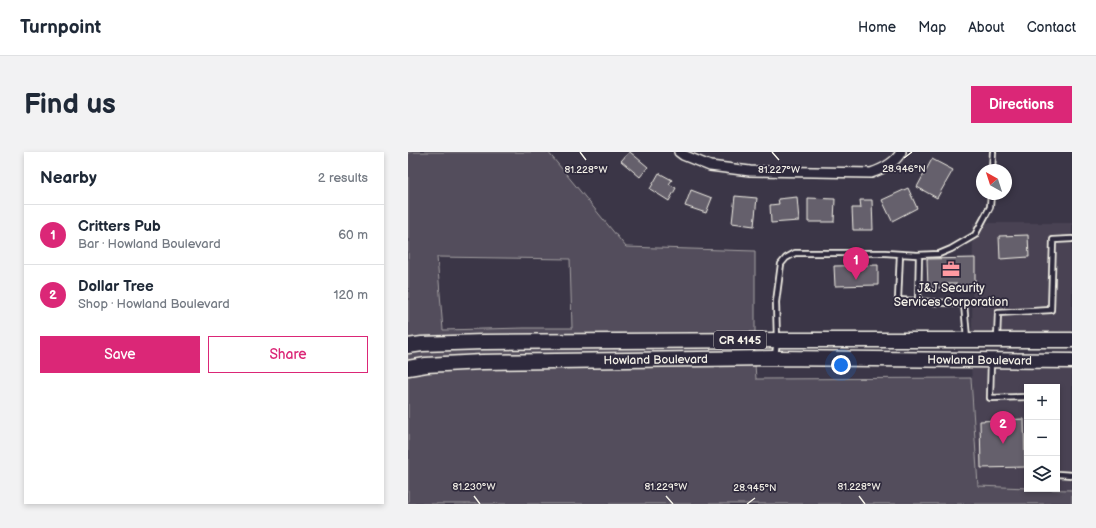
<!DOCTYPE html>
<html lang="en">
<head>
<meta charset="utf-8">
<style>
  :root { --surface:#fff; --page:#f2f2f3; --text:#1f2937; --muted:#747a83; --line:#e0e1e3; --accent:#db2777 }
  body { margin:0; font-family:"Balsamiq Sans",sans-serif; background:var(--page); color:var(--text) }
  .controls { position:absolute; right:12px; bottom:12px; display:grid; overflow:hidden; border-radius:0px; box-shadow:0 2px 6px #0003 }
  .controls button { width:36px; height:36px; display:grid; place-items:center; padding:0; border:0; border-bottom:1px solid var(--line); background:var(--surface); color:var(--text); font:20px sans-serif }
  .compass { position:absolute; left:568px; top:12px; width:36px; height:36px; border-radius:50%; background:var(--surface); box-shadow:0 2px 6px #0003; rotate:321deg }
  .you { position:absolute; left:433px; top:213px; width:14px; height:14px; margin:-10px; border:3px solid #fff; border-radius:50%; background:#1a73e8; box-shadow:0 0 0 6px #1a73e833 }
  .badge { display:grid; place-items:center; width:26px; height:26px; border-radius:50%; background:var(--accent); color:#fff; font-size:13px; font-weight:700 }
  .pin { position:absolute; translate:-50% -33px; filter:drop-shadow(0 1px 2px #0008) }
  .pin::after { content:''; position:absolute; top:21px; width:14px; height:12px; background:inherit; clip-path:polygon(0 0,100% 0,50% 100%) }
  .list { margin:0; padding:0; list-style:none }
  h2 { display:flex; justify-content:space-between; align-items:center; height:52px; margin:0; padding:0 16px; font-size:17px }
  h2 small { font-size:13px; font-weight:400; color:var(--muted) }
  .list li { display:grid; grid-template-columns:26px 1fr auto; gap:12px; align-items:center; box-sizing:border-box; height:60px; padding:0 16px; border-top:1px solid var(--line) }
  .list b { display:block; font-size:15px; white-space:nowrap }
  .list p { margin:0; font-size:13px; white-space:nowrap; color:var(--muted) }
  .list em { font-size:13px; font-style:normal; color:var(--muted) }
  .actions { display:flex; gap:8px; padding:12px 16px }
  .actions a { flex:1; padding:9px 0; border:1px solid var(--accent); border-radius:0px; text-align:center; font-size:14px; color:var(--accent) }
  .actions .main { background:var(--accent); color:#fff }
  .icon { flex:none; width:22px; height:22px; fill:none; stroke:currentColor; stroke-width:2; stroke-linecap:round; stroke-linejoin:round }
  .map { position:relative; flex:none; width:664px; height:352px; overflow:hidden; border-radius:0px }
  header { display:flex; align-items:center; gap:24px; box-sizing:border-box; height:56px; padding:0 20px; background:var(--surface); border-bottom:1px solid var(--line) }
  header strong { font-size:19px }
  nav { display:flex; gap:22px; margin-inline-start:auto; font-size:14px }
  .intro { display:flex; align-items:center; justify-content:space-between; box-sizing:border-box; height:96px; padding:0 24px }
  h1 { margin:0; font-size:28px }
  .button { padding:10px 18px; border-radius:0px; background:var(--accent); color:#fff; font-size:14px; font-weight:700 }
  main { display:flex; gap:24px; padding:0 24px }
  aside { flex:1; background:var(--surface); border-radius:0px; box-shadow:0 2px 6px #0003 }
  .map>svg:first-child { display:block }
</style>
</head>
<body>
<header>
<strong>Turnpoint</strong>
<nav><a>Home</a><a>Map</a><a>About</a><a>Contact</a></nav>
</header>
<div class="intro"><h1>Find us</h1><a class="button">Directions</a></div>
<main>
<aside>
<h2>Nearby<small>2 results</small></h2>
<ul class="list">
<li><span class="badge">1</span><div><b>Critters Pub</b><p>Bar · Howland Boulevard</p></div><em>60 m</em></li>
<li><span class="badge">2</span><div><b>Dollar Tree</b><p>Shop · Howland Boulevard</p></div><em>120 m</em></li>
</ul>
<div class="actions"><a class="main">Save</a><a>Share</a></div>
</aside>
<div class="map">
<svg width="664" height="352" viewBox="0 0 664 352">
  <rect width="100%" height="100%" fill="#3b3647"/>
  <filter id="ink" filterUnits="userSpaceOnUse"><feTurbulence type="fractalNoise" baseFrequency=".025" numOctaves="2"/><feDisplacementMap in="SourceGraphic" scale="8" xChannelSelector="R" yChannelSelector="G"/><feConvolveMatrix kernelMatrix="1 2 1 2 8 2 1 2 1" color-interpolation-filters="sRGB"/></filter>
  <g filter="url(#ink)">
    <!-- built -->
    <path fill="#484352" d="M 565,71 L 664,71 L 664,182 L 564,182 Z
      M 563,213 L 664,215 L 664,338 L 649,337 L 649,235 L 619,235 L 619,336 L 570,334 Z"/>
    <!-- green -->
    <path fill="#534e5c" stroke="#a4a0a2" fill-rule="evenodd" d="M 0,0 L 140,0 L 218,95 L 347,99 L 347,182 L 0,188 ZM 29,105 L 162,107 L 164,176 L 116,176 L 35,178 Z
      M 347,194 L 347,200 L 0,210 L 0,200 L 15,198 L 76,196 Z
      M 347,212 L 348,227 L 563,226 L 570,334 L 619,336 L 619,337 L 664,338 L 664,352 L 0,352 L 0,221 L 75,215 Z"/>
    <!-- building -->
    <path fill="#65616c" stroke="#f4f1e8" d="M 221,0 L 222,0 L 240,15 L 232,25 L 213,9 Z
      M 524,7 L 545,18 L 529,46 L 509,35 Z
      M 251,21 L 264,28 L 261,32 L 268,36 L 261,49 L 242,37 Z
      M 500,36 L 509,56 L 484,69 L 474,48 Z
      M 283,38 L 304,46 L 298,61 L 277,54 Z
      M 327,44 L 349,46 L 346,74 L 324,71 Z
      M 389,45 L 391,69 L 363,71 L 362,53 L 371,52 L 370,47 Z
      M 400,46 L 427,47 L 426,70 L 400,70 Z
      M 452,48 L 464,48 L 465,78 L 445,78 L 444,56 L 453,56 Z
      M 620,83 L 621,105 L 592,107 L 591,84 Z
      M 567,106 L 567,135 L 549,135 L 549,132 L 537,132 L 537,136 L 520,136 L 519,107 Z
      M 470,113 L 470,133 L 427,134 L 426,114 Z
      M 616,267 L 617,315 L 573,316 L 572,269 Z"/>
    <g fill="none" stroke-linecap="round" stroke-linejoin="round">
      <!-- lane casing -->
      <g stroke="#f4f1e8" stroke-width="8">
        <path id="lane" d="M 584,18 L 585,0
          M 492,102 L 490,148 L 556,152 L 559,186
          M 510,149 L 511,103
          M 589,186 L 590,161 L 643,158 L 645,88 L 664,87
          M 367,204 L 369,188 L 368,150 L 373,112 L 378,106 L 387,101 L 477,101 L 509,103 L 531,102 L 543,97 L 567,83 L 582,55 L 583,42
          M 583,209 L 582,246 L 619,245
          M 649,322 L 664,323"/>
      </g>
      <!-- street casing -->
      <g stroke="#f4f1e8" stroke-width="12">
        <path id="street" d="M 271,0 L 275,3 L 302,14 L 342,19 L 463,21 C 475,17 487,11 493,0"/>
      </g>
      <!-- primary casing -->
      <g stroke="#f4f1e8" stroke-width="17">
        <g id="primary">
          <path d="M 0,194 L 14,192 L 75,190 L 369,188 L 664,188"/>
          <path id="s1" d="M 0,216 L 18,213 L 74,210 L 367,206 L 664,209"/>
        </g>
      </g>
      <!-- lane -->
      <use href="#lane" stroke="#2f2a3d" stroke-width="4.5"/>
      <!-- street -->
      <use href="#street" stroke="#2f2a3d" stroke-width="9"/>
      <!-- primary -->
      <use href="#primary" stroke="#2f2a3d" stroke-width="14"/>
    </g>
  </g>
  <!-- ticks -->
  <path fill="none" stroke="#f4f1e8" stroke-width="1.5" d="M 172,0 L 178,8M 364,0 L 371,8M 496,6 L 504,0M 66,344 L 72,352M 258,344 L 265,352M 451,344 L 457,352M 339,352 L 347,346"/>
  <!-- icons -->
  <defs>
    <g id="office-bare" transform="scale(1.38)"><path d="M-6-3h4V-5.5h4V-3h4V5H-6ZM-1-4.5V-3h2v-1.5ZM-6 0V1H6V0Z" fill="#ff9aa2" stroke="#2f2a3d" stroke-width="2.5" paint-order="stroke"/></g>
  </defs>
  <g fill-rule="evenodd">
    <use href="#office-bare" x="543" y="117"/>
  </g>
  <g text-anchor="middle" stroke-width="3.5" stroke-linejoin="round" paint-order="stroke">
    <!-- shield labels -->
    <rect fill="#2f2a3d" stroke="#b9b5b5" stroke-width="1" x="306" y="179" width="52" height="18" rx="3"/>
    <g font-size="11" font-weight="bold" fill="#f4f1e8">
      <text x="332" y="192">CR 4145</text>
    </g>
    <!-- poi labels -->
    <g font-size="12" fill="#f4f1e8" stroke="#2f2a3d">
      <text x="543" y="140">J&amp;J Security<tspan x="543" dy="14">Services Corporation</tspan></text>
    </g>
    <!-- street labels -->
    <g font-size="12" fill="#f4f1e8" stroke="#2f2a3d">
      <text dy="4" stroke="none"><textPath href="#s1" startOffset="248">Howland Boulevard</textPath></text>
      <text dy="4" stroke="none"><textPath href="#s1" startOffset="572">Howland Boulevard</textPath></text>
    </g>
  </g>
  <g font-size="10" text-anchor="middle" fill="#f4f1e8" stroke="#2f2a3d" stroke-width="3.5" stroke-linejoin="round" paint-order="stroke">
    <text x="496" y="20">28.946°N</text>
    <text x="371" y="21">81.227°W</text>
    <text x="178" y="21">81.228°W</text>
    <text x="66" y="338">81.230°W</text>
    <text x="258" y="338">81.229°W</text>
    <text x="451" y="338">81.228°W</text>
    <text x="347" y="339">28.945°N</text>
  </g>
</svg>
<div class="controls">
<button>+</button>
<button>−</button>
<button><svg class="icon" aria-label="layers" viewBox="0 0 24 24"><path d="M12 4l9 5-9 5-9-5zM3 14l9 5 9-5"/></svg></button>
</div>
<svg class="compass" viewBox="-18 -18 36 36"><path d="M0-13l5 13h-10z" fill="#e53935"/><path d="M0 13l5-13h-10z" fill="#747a83"/></svg>
<div class="you"></div>
<div class="pin badge" style="left:448px;top:128px">1</div>
<div class="pin badge" style="left:595px;top:292px">2</div>
</div>
</main>
</body>
</html>
